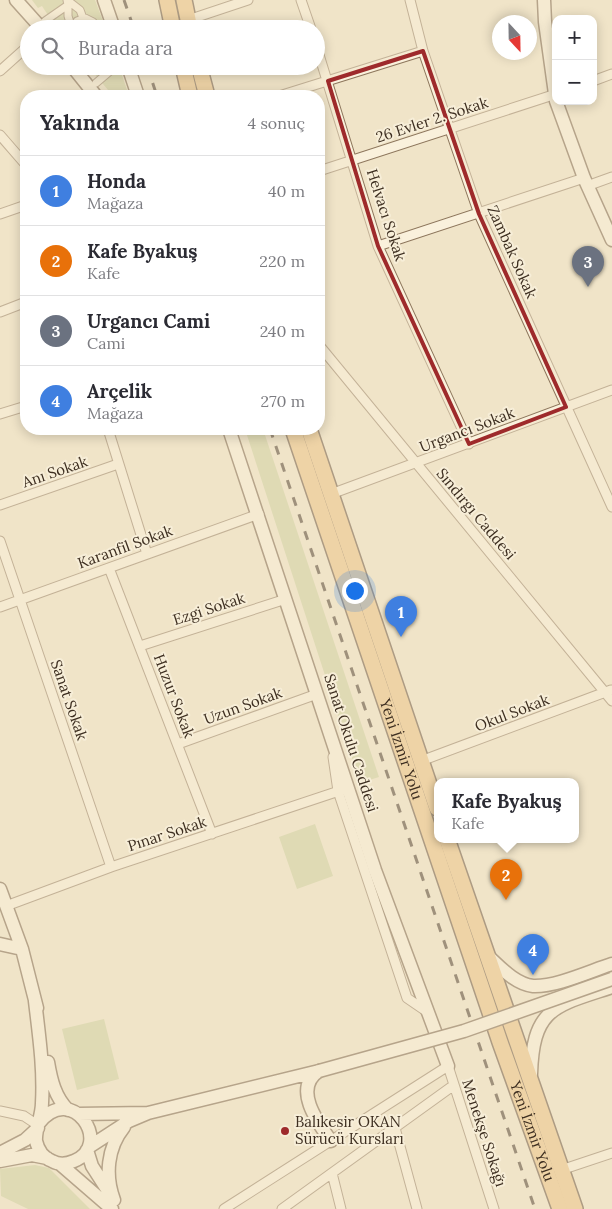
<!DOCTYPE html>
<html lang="tr">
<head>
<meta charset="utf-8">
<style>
  :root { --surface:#fff; --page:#f2f2f3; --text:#2b2b33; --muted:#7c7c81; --line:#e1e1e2; --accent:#1a73e8 }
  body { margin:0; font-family:Lora,serif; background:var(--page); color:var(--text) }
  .controls { position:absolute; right:15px; top:15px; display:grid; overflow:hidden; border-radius:10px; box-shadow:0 2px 12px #0003 }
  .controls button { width:45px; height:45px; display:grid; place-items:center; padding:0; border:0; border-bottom:1px solid var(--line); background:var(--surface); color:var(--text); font:25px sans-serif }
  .compass { position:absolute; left:492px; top:15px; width:45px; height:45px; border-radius:50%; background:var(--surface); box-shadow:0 2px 12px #0003; rotate:158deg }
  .you { position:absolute; left:354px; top:590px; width:18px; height:18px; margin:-12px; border:4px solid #fff; border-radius:50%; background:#1a73e8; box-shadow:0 0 0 8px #1a73e833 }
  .badge { display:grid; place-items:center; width:32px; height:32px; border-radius:50%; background:var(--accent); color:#fff; font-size:16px; font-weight:700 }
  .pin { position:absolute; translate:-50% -41px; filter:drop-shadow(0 1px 2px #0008) }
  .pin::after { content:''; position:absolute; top:26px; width:18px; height:15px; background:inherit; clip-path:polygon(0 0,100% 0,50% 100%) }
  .popup { position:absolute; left:434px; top:778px; width:145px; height:65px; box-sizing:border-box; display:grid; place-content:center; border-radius:10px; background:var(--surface); filter:drop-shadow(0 1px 4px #0005); font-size:16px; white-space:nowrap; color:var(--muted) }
  .popup b { font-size:19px; color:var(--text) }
  .popup::after { content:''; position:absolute; left:50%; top:100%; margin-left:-10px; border:10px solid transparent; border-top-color:var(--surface) }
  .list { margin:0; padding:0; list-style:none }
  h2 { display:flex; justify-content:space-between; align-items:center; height:65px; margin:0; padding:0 20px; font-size:21px }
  h2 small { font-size:16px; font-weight:400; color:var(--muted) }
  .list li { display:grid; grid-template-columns:32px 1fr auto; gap:15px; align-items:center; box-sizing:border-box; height:70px; padding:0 20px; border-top:1px solid var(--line) }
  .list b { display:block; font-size:19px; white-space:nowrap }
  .list p { margin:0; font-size:16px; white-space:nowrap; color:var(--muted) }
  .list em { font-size:16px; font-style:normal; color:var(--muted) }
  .icon { flex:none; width:28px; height:28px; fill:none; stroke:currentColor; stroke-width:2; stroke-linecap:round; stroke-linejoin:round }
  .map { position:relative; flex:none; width:612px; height:1209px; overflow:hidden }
  .search { position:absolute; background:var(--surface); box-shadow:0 2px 12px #0003; left:20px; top:20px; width:305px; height:55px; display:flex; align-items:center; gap:12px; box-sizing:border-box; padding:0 18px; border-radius:28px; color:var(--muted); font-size:19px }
  .panel { position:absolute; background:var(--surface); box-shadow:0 2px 12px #0003; left:20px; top:90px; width:305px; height:345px; border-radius:20px }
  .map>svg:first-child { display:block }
</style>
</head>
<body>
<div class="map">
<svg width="612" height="1209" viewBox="0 0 612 1209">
  <rect width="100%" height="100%" fill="#f0e4c8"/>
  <!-- green -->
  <path fill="#c9cf9b" d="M 32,0 L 95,0 L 106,29 L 57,29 L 42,6 L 38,8 Z
    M 88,66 L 119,66 L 129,96 L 113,96 Z
    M 245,429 L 263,429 L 379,777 L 360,783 Z
    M 315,824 L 333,876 L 297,889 L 279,837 Z
    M 104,1019 L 119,1079 L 77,1090 L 62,1029 Z
    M 35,1165 L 49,1168 L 90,1209 L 28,1209 L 1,1196 L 0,1169 Z"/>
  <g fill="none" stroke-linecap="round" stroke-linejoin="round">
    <!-- pedestrian casing -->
    <g stroke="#8d765c" stroke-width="9">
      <path id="pedestrian" d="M 45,21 L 68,5 L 67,0
        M 72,29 L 68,16 L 68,5 L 71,3 L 80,10 L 83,18
        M 73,29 L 77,21 L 85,18 L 93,22 L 97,29
        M 96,83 L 116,66"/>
    </g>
    <!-- minor casing -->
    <g stroke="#8d765c" stroke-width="11">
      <path id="minor" d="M 301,0 L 311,29
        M 410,0 L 423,51 L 479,214 L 612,507
        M 188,20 L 248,0
        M 316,45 L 378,246 L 469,444
        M 0,71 L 29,45
        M 593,81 L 612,74
        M 279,96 L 423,51
        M 0,135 L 26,165
        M 319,171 L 556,94
        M 587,186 L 612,177
        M 0,214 L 26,205
        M 378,246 L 584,178
        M 0,312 L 26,302
        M 319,345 L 612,701
        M 0,414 L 26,406
        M 108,429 L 147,554
        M 331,494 L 612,390
        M 0,505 L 118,464
        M 0,541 L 111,867
        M 109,568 L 212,834
        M 0,607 L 259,514
        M 140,646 L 286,599
        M 178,744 L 317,694
        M 333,757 L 338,791 L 407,998 L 426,1011
        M 421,761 L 611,690
        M 6,906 L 111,867 L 348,788
        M 0,1111 L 24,1116 L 39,1126
        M 395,1128 L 417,1209
        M 561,1170 L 612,1153
        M 332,1173 L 341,1209
        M 224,1209 L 448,1066 L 494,1209
        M 282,1209 L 454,1085"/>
    </g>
    <!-- secondary casing -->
    <g stroke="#6f573f" stroke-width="15">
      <path id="secondary" d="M 16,0 L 42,29
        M 104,0 L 114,29
        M 544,0 L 545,22 L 556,101
        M 72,66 L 96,96
        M 128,66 L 138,96
        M 556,101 L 584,178 L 612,240
        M 229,429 L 375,870 L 448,1066
        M 0,889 L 22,949 L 37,1008
        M 0,944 L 22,949
        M 488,956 C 500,967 515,984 533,986 C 556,987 590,971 612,964
        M 35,1001 C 39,1035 44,1069 42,1103 C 42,1116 35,1129 36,1141 C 38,1150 44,1158 52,1161 C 59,1165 67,1164 74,1161 C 114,1145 72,1081 39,1123
        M 48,1062 C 51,1080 55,1097 68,1110
        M 319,1071 C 292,1088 318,1123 331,1141
        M 531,1074 C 533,1007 555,1006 612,987
        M 148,1113 L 319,1071
        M 78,1114 L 148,1113 L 129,1121 L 89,1147
        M 87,1150 L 92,1166 L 110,1194
        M 0,1153 L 25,1140 L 38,1128
        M 0,1161 L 32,1155 L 47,1158
        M 60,1164 L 112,1209
        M 114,1200 C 105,1176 107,1148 124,1127"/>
    </g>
    <!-- trunk casing -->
    <g stroke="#5b4430" stroke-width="18">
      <g id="trunk">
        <path d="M 167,0 L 173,29"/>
        <path d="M 184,0 L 190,29"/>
        <path d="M 183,66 L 190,96"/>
        <path d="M 199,66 L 207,96"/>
        <path id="s1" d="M 293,429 L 500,1042 L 560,1209"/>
        <path d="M 309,429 L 437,808"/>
        <path d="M 447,839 L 575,1209"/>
      </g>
    </g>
    <!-- pedestrian -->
    <use href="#pedestrian" stroke="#faf1dc" stroke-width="7"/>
    <!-- minor -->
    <use href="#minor" stroke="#faf1dc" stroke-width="9"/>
    <!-- secondary -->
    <use href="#secondary" stroke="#faf1dc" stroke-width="12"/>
    <!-- trunk -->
    <use href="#trunk" stroke="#eabe7c" stroke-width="15"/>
    <!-- rail -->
    <path stroke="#3d2e20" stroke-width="3" stroke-dasharray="9 9" stroke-linecap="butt" d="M 124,0 L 134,29
      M 147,66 L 157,96
      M 270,429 L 535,1209"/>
    <!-- secondary-bridge casing -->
    <g stroke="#6f573f" stroke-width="15" stroke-linecap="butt">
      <path id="secondary-bridge" d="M 319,1071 L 464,1031 L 612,979"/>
    </g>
    <!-- secondary-bridge -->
    <use href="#secondary-bridge" stroke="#faf1dc" stroke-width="12"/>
  </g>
  <!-- marked area -->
  <path d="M0 0H612V1209H0ZM 423,51 L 479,214 L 566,407 L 469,444 L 378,246 L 328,81 Z" fill="#f0e4c8" fill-opacity=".55" fill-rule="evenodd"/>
  <path fill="none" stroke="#9e2a2b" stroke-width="4" stroke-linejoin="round" d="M 423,51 L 479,214 L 566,407 L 469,444 L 378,246 L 328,81 Z"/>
  <!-- markers -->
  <circle fill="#9e2a2b" stroke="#f7eed8" stroke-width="2" cx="285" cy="1131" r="5"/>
  <g text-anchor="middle" stroke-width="4" stroke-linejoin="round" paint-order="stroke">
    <!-- street labels -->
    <g font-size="15" fill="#3d2e20" stroke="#f7eed8">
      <text transform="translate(432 120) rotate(-18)" y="5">26 Evler 2. Sokak</text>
      <text transform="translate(386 215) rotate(72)" y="5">Helvacı Sokak</text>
      <text transform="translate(512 252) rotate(66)" y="5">Zambak Sokak</text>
      <text transform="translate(467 430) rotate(-21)" y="5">Urgancı Sokak</text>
      <text transform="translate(55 472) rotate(-19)" y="5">Anı Sokak</text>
      <text transform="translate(476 514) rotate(50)" y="5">Sındırgı Caddesi</text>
      <text transform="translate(125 547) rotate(-20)" y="5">Karanfil Sokak</text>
      <text transform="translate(209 609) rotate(-18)" y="5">Ezgi Sokak</text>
      <text transform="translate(174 696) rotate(69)" y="5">Huzur Sokak</text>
      <text transform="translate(69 700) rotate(71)" y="5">Sanat Sokak</text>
      <text transform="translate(243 706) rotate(-20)" y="5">Uzun Sokak</text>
      <text transform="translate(512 713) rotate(-21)" y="5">Okul Sokak</text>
      <text transform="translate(351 743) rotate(72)" y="5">Sanat Okulu Caddesi</text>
      <text dy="5" stroke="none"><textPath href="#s1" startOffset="338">Yeni İzmir Yolu</textPath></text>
      <text transform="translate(167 834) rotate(-18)" y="5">Pınar Sokak</text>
      <text dy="5" stroke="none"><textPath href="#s1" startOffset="742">Yeni İzmir Yolu</textPath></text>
      <text transform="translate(484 1133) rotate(72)" y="5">Menekşe Sokağı</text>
    </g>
    <!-- poi labels -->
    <g font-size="15" fill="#3d2e20" stroke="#f7eed8" text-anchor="start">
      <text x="295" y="1127">Balıkesir OKAN<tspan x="295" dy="17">Sürücü Kursları</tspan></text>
    </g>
  </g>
</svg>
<div class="controls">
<button>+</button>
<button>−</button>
</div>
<svg class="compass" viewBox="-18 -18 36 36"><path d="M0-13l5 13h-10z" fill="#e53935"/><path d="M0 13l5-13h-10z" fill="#7c7c81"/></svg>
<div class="you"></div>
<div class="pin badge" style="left:401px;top:637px;background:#3f7fe0">1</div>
<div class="pin badge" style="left:506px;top:900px;background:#e8710a">2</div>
<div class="popup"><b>Kafe Byakuş</b>Kafe</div>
<div class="pin badge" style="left:588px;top:287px;background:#6b7280">3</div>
<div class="pin badge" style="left:533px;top:975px;background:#3f7fe0">4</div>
<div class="search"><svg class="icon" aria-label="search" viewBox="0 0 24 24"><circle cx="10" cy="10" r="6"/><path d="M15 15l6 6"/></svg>Burada ara</div>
<section class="panel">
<h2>Yakında<small>4 sonuç</small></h2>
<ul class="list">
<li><span class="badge" style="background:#3f7fe0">1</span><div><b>Honda</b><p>Mağaza</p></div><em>40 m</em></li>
<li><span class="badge" style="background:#e8710a">2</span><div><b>Kafe Byakuş</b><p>Kafe</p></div><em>220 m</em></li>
<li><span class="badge" style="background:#6b7280">3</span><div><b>Urgancı Cami</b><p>Cami</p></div><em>240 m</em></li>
<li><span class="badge" style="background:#3f7fe0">4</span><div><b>Arçelik</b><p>Mağaza</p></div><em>270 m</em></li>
</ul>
</section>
</div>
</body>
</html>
